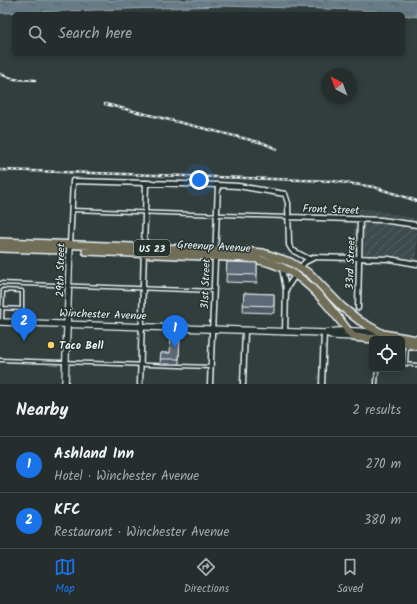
<!DOCTYPE html>
<html lang="en">
<head>
<meta charset="utf-8">
<style>
  :root { --surface:#252e2d; --page:#2d3635; --text:#f1f3f6; --muted:#a3a8aa; --line:#424a49; --accent:#1a73e8 }
  body { margin:0; font-family:Kalam,sans-serif; background:var(--page); color:var(--text) }
  .controls { position:absolute; right:12px; bottom:12px; display:grid; overflow:hidden; border-radius:6px; box-shadow:0 2px 6px #0003 }
  .controls button { width:36px; height:36px; display:grid; place-items:center; padding:0; border:0; border-bottom:1px solid var(--line); background:var(--surface); color:var(--text); font:20px sans-serif }
  .compass { position:absolute; left:321px; top:68px; width:36px; height:36px; border-radius:50%; background:var(--surface); box-shadow:0 2px 6px #0003; rotate:319deg }
  .you { position:absolute; left:199px; top:180px; width:14px; height:14px; margin:-10px; border:3px solid #fff; border-radius:50%; background:#1a73e8; box-shadow:0 0 0 6px #1a73e833 }
  .badge { display:grid; place-items:center; width:26px; height:26px; border-radius:50%; background:var(--accent); color:#fff; font-size:13px; font-weight:700 }
  .pin { position:absolute; translate:-50% -33px; filter:drop-shadow(0 1px 2px #0008) }
  .pin::after { content:''; position:absolute; top:21px; width:14px; height:12px; background:inherit; clip-path:polygon(0 0,100% 0,50% 100%) }
  .list { margin:0; padding:0; list-style:none }
  h2 { display:flex; justify-content:space-between; align-items:center; height:52px; margin:0; padding:0 16px; font-size:17px }
  h2 small { font-size:13px; font-weight:400; color:var(--muted) }
  .list li { display:grid; grid-template-columns:26px 1fr auto; gap:12px; align-items:center; box-sizing:border-box; height:56px; padding:0 16px; border-top:1px solid var(--line) }
  .list b { display:block; font-size:15px; white-space:nowrap }
  .list p { margin:0; font-size:13px; white-space:nowrap; color:var(--muted) }
  .list em { font-size:13px; font-style:normal; color:var(--muted) }
  .icon { flex:none; width:22px; height:22px; fill:none; stroke:currentColor; stroke-width:2; stroke-linecap:round; stroke-linejoin:round }
  .map { position:relative; flex:none; width:417px; height:384px; overflow:hidden }
  .search { position:absolute; background:var(--surface); box-shadow:0 2px 6px #0003; left:12px; right:12px; top:12px; height:44px; display:flex; align-items:center; gap:10px; box-sizing:border-box; padding:0 14px; border-radius:6px; color:var(--muted); font-size:15px }
  .sheet { height:164px; background:var(--surface) }
  nav { display:flex; justify-content:space-around; align-items:center; box-sizing:border-box; height:56px; border-top:1px solid var(--line); background:var(--surface); font-size:11px; color:var(--muted) }
  nav a { display:grid; justify-items:center; gap:2px }
  nav .on { color:var(--accent) }
  .map>svg:first-child { display:block }
</style>
</head>
<body>
<div class="map">
<svg width="417" height="384" viewBox="0 0 417 384">
  <defs>
    <pattern id="industrial-furrows" width="10" height="10" patternUnits="userSpaceOnUse"><rect width="10" height="10" fill="#3e4b4d"/><path d="M-1 1l2-2M0 10L10 0M9 11l2-2" fill="none" stroke="#5a6567"/></pattern>
    <pattern id="water-ripples" width="26" height="14" patternUnits="userSpaceOnUse"><rect width="26" height="14" fill="#677c87"/><path d="M2 4q2-2 4 0t4 0M15 11q2-2 4 0t4 0" fill="none" stroke="#58656c"/></pattern>
  </defs>
  <rect width="100%" height="100%" fill="#313e3c"/>
  <filter id="ink" filterUnits="userSpaceOnUse"><feTurbulence type="fractalNoise" baseFrequency=".025" numOctaves="2"/><feDisplacementMap in="SourceGraphic" scale="8" xChannelSelector="R" yChannelSelector="G"/><feConvolveMatrix kernelMatrix="1 2 1 2 8 2 1 2 1" color-interpolation-filters="sRGB"/></filter>
  <g filter="url(#ink)">
    <!-- industrial -->
    <path fill="url(#industrial-furrows)" d="M 355,208 L 377,210 L 417,219 L 417,261 L 353,255 Z"/>
    <!-- water -->
    <path fill="url(#water-ripples)" stroke="#9babb4" d="M 0,0 L 417,0 L 417,17 L 403,15 L 403,14 L 361,10 L 223,6 L 0,13 Z"/>
    <g fill="none" stroke-linecap="round" stroke-linejoin="round">
      <!-- lane casing -->
      <g stroke="#e8f1f8" stroke-width="5">
        <path id="lane" d="M 72,210 L 287,217
          M 0,283 L 214,291
          M 0,307 L 2,308 L 22,309 L 22,291 L 3,290 L 2,320
          M 407,345 L 406,364 L 417,365
          M 0,360 L 210,367
          M 376,384 L 377,369"/>
      </g>
      <!-- street casing -->
      <g stroke="#e8f1f8" stroke-width="7">
        <path id="street" d="M 289,217 L 381,220 L 417,225
          M 70,245 L 73,181 L 218,185 L 238,186 L 285,194 L 288,203 L 289,245 L 292,250 L 309,259
          M 282,268 L 286,289 L 285,332
          M 299,269 L 305,262 L 315,257 L 389,259 L 417,264
          M 286,289 L 296,274
          M 358,308 L 360,219
          M 140,384 L 146,183
          M 210,384 L 218,185
          M 243,384 L 245,330
          M 322,384 L 324,333"/>
      </g>
      <!-- secondary casing -->
      <g stroke="#e8f1f8" stroke-width="8">
        <path id="secondary" d="M 0,322 L 325,333 C 343,329 363,331 381,334
          M 326,333 L 334,336 L 353,337
          M 65,384 L 70,245"/>
      </g>
      <!-- highway casing -->
      <g stroke="#e8f1f8" stroke-width="10">
        <path id="highway" d="M 0,242 L 239,251 L 263,253 L 290,262 L 310,274 L 342,307 L 360,321 L 383,334 L 417,340
          M 0,248 L 62,250
          M 86,251 L 248,258 C 300,264 323,299 353,337 L 373,339
          M 402,343 L 417,346"/>
      </g>
      <!-- lane -->
      <use href="#lane" stroke="#26332d" stroke-width="2"/>
      <!-- street -->
      <use href="#street" stroke="#26332d" stroke-width="4"/>
      <!-- secondary -->
      <use href="#secondary" stroke="#26332d" stroke-width="5.5"/>
      <!-- highway -->
      <use href="#highway" stroke="#716e59" stroke-width="7"/>
      <!-- rail casing -->
      <g stroke="#e8f1f8" stroke-width="2.5">
        <path id="rail" d="M 0,74 L 14,79 L 35,80
          M 105,104 L 263,143 L 277,149
          M 0,170 L 333,181 L 374,187 L 417,201"/>
      </g>
      <!-- rail -->
      <use href="#rail" stroke="#26332d" stroke-width="1" stroke-dasharray="3" stroke-linecap="butt"/>
    </g>
    <!-- wall -->
    <path fill="#505a65" stroke="#e8f1f8" d="M 227,262 L 257,263 L 257,283 L 226,282 Z
      M 244,293 L 274,294 L 274,313 L 243,312 Z
      M 180,333 L 179,364 L 160,364 L 161,353 L 170,353 Z"/>
    <!-- building -->
    <path fill="#5d6976" stroke="#e8f1f8" d="M 227,262 L 257,263 L 257,275 L 226,274 Z
      M 244,293 L 274,294 L 274,306 L 243,305 Z
      M 171,333 L 180,333 L 179,359 L 160,359 L 161,353 L 170,353 Z"/>
  </g>
  <!-- markers -->
  <circle fill="#ffd166" stroke="#26332d" stroke-width="1.5" cx="51" cy="345" r="4"/>
  <g text-anchor="middle" stroke-width="3" stroke-linejoin="round" paint-order="stroke">
    <!-- shield labels -->
    <rect fill="#26332d" stroke="#aeb8bb" stroke-width="1" x="134" y="240" width="36" height="16" rx="3"/>
    <g font-size="10" font-weight="bold" fill="#e8f1f8">
      <text x="152" y="252">US 23</text>
    </g>
    <!-- street labels -->
    <g font-size="11" fill="#e8f1f8" stroke="#26332d">
      <text transform="translate(331 209) rotate(2)" y="4">Front Street</text>
      <text transform="translate(214 246) rotate(3)" y="4">Greenup Avenue</text>
      <text transform="translate(350 263) rotate(-88)" y="4">33rd Street</text>
      <text transform="translate(60 270) rotate(-89)" y="4">29th Street</text>
      <text transform="translate(205 284) rotate(-88)" y="4">31st Street</text>
      <text transform="translate(103 314) rotate(2)" y="4">Winchester Avenue</text>
    </g>
    <!-- poi labels -->
    <g font-size="11" font-weight="bold" fill="#e8f1f8" stroke="#26332d" text-anchor="start">
      <text x="59" y="349">Taco Bell</text>
    </g>
  </g>
</svg>
<div class="controls">
<button><svg class="icon" aria-label="locate" viewBox="0 0 24 24"><circle cx="12" cy="12" r="6"/><path d="M12 2v4M12 18v4M2 12h4M18 12h4"/></svg></button>
</div>
<svg class="compass" viewBox="-18 -18 36 36"><path d="M0-13l5 13h-10z" fill="#e53935"/><path d="M0 13l5-13h-10z" fill="#a3a8aa"/></svg>
<div class="you"></div>
<div class="pin badge" style="left:175px;top:348px">1</div>
<div class="pin badge" style="left:24px;top:341px">2</div>
<div class="search"><svg class="icon" aria-label="search" viewBox="0 0 24 24"><circle cx="10" cy="10" r="6"/><path d="M15 15l6 6"/></svg>Search here</div>
</div>
<section class="sheet">
<h2>Nearby<small>2 results</small></h2>
<ul class="list">
<li><span class="badge">1</span><div><b>Ashland Inn</b><p>Hotel · Winchester Avenue</p></div><em>270 m</em></li>
<li><span class="badge">2</span><div><b>KFC</b><p>Restaurant · Winchester Avenue</p></div><em>380 m</em></li>
</ul>
</section>
<nav>
<a class="on"><svg class="icon" aria-label="map" viewBox="0 0 24 24"><path d="M3 6l6-2 6 2 6-2v14l-6 2-6-2-6 2zM9 4v14M15 6v14"/></svg>Map</a>
<a><svg class="icon" aria-label="directions" viewBox="0 0 24 24"><path d="M12 3l9 9-9 9-9-9zM9 14v-3h6M13 9l2 2-2 2"/></svg>Directions</a>
<a><svg class="icon" aria-label="saved" viewBox="0 0 24 24"><path d="M7 4h10v16l-5-4-5 4z"/></svg>Saved</a>
</nav>
</body>
</html>
